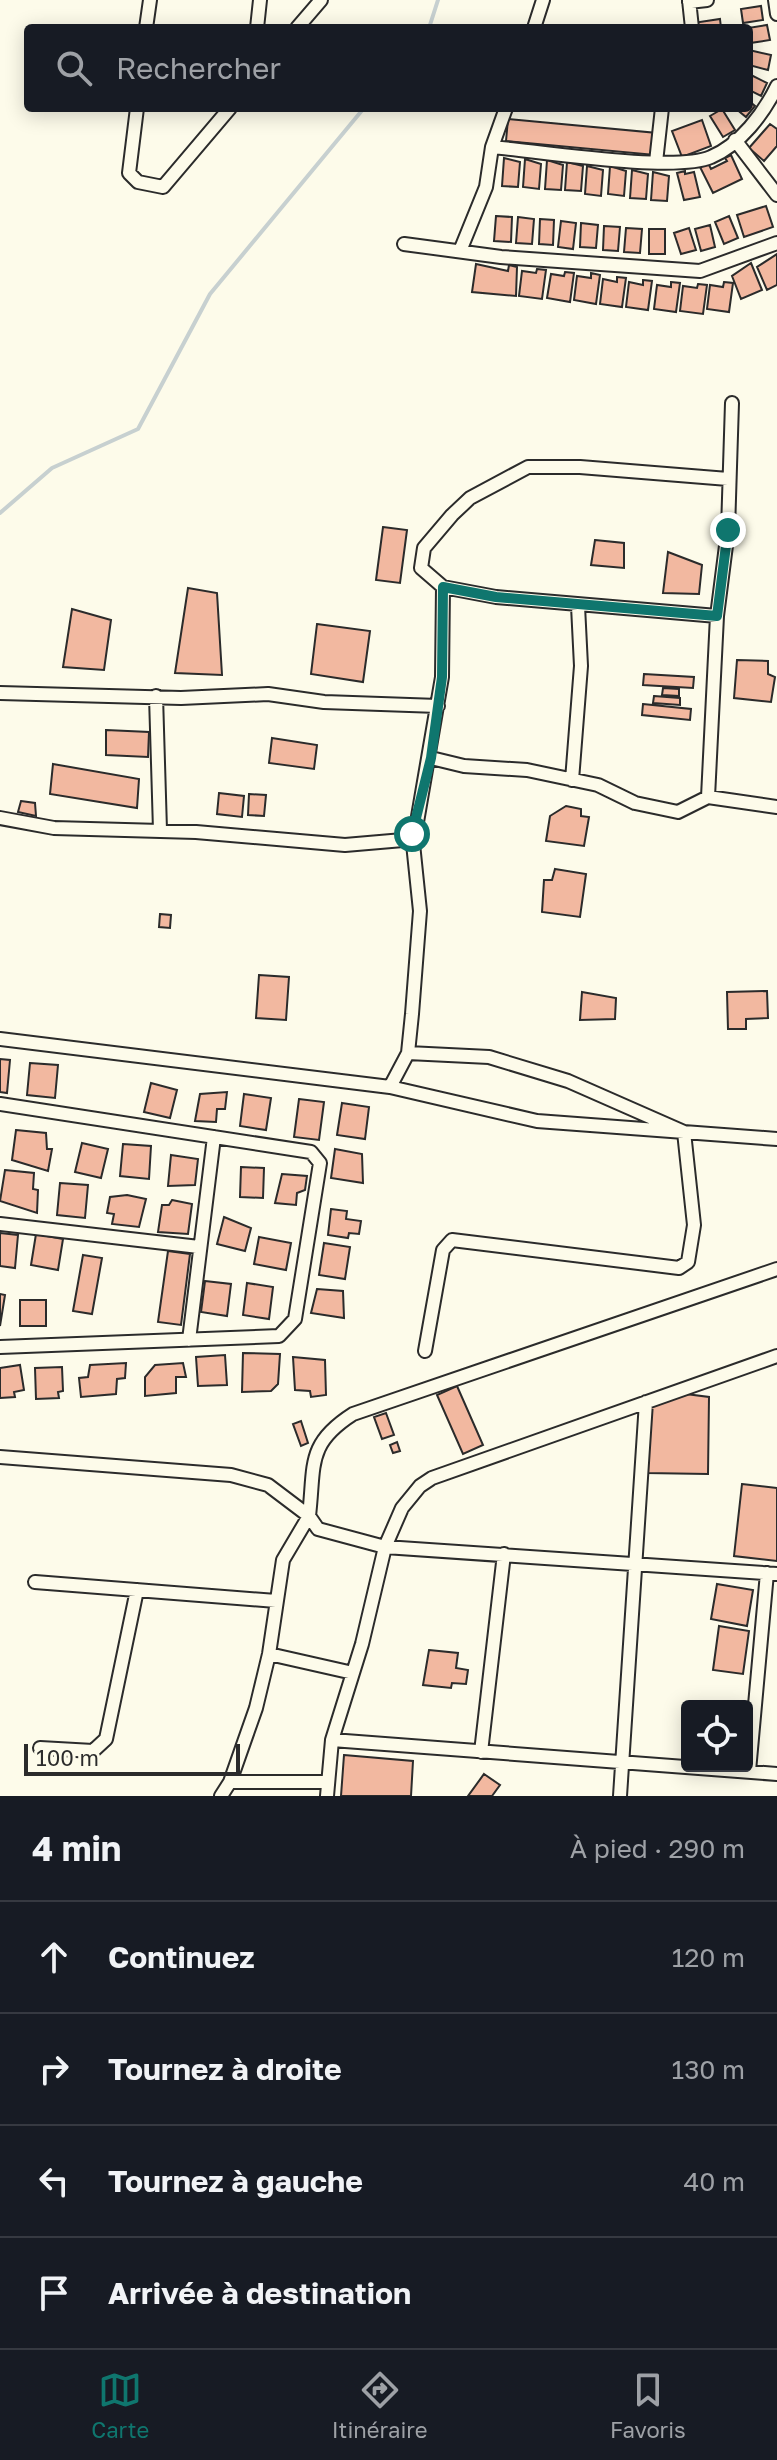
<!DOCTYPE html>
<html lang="fr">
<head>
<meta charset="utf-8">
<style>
  :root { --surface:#171b24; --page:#242831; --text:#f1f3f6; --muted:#9ea1a6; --line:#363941; --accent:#0f766e }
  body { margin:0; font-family:"Golos Text",sans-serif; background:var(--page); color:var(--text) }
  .controls { position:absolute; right:24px; bottom:24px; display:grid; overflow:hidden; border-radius:8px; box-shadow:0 4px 20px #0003 }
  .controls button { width:72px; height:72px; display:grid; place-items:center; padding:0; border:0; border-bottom:2px solid var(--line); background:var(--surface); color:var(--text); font:40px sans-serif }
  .scale { position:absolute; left:24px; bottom:20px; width:216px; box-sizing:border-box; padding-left:8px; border:4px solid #2b2b2b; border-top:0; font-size:22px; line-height:28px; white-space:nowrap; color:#2b2b2b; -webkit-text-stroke:6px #fdfbea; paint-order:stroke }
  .stop { position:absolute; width:24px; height:24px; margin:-18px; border:6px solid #0f766e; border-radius:50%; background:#fff }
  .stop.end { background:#0f766e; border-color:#fff; box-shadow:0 2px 8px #0008 }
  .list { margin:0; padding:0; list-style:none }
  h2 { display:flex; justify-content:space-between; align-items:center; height:104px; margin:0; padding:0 32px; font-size:34px }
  h2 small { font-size:26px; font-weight:400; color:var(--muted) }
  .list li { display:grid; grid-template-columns:52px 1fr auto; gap:24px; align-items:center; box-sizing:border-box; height:112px; padding:0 32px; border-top:2px solid var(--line) }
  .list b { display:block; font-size:30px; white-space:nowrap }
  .list em { font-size:26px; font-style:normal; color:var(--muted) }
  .icon { flex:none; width:44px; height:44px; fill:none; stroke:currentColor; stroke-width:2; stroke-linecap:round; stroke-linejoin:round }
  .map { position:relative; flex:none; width:777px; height:1796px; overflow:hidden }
  .search { position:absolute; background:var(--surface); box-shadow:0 4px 20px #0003; left:24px; right:24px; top:24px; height:88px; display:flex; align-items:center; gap:20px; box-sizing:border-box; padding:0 28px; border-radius:8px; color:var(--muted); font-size:30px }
  .sheet { height:552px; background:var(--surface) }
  nav { display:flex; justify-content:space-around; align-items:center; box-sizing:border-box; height:112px; border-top:2px solid var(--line); background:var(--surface); font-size:22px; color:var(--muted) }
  nav a { display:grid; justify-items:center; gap:4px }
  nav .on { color:var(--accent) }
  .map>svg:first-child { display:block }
</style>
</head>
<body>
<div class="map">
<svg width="777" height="1796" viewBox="0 0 777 1796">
  <rect width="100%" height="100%" fill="#fdfbea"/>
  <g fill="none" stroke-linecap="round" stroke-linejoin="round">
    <!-- stream -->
    <path stroke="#c7d0d0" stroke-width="4" d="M 429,28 L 438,0
      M 0,513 L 52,468 L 138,429 L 210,294 L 364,108"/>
  </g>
  <!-- building -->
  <path fill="#f2b8a0" stroke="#2b2b2b" stroke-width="2" d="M 761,6 L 763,20 L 743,23 L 741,9 Z
    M 720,19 L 721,28 L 694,28 L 693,23 Z
    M 767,25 L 770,40 L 750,43 L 748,28 Z
    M 749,50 L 771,55 L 768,70 L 749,65 Z
    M 749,74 L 767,83 L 761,96 L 749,90 Z
    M 749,101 L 755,106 L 746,117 L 735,108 L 749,108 Z
    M 722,109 L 735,130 L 723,137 L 710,116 Z
    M 508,119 L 657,133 L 655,155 L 506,141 Z
    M 702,120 L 711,146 L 682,157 L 672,131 Z
    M 770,124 L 777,129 L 777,146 L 764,161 L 749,148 Z
    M 731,155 L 742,179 L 713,193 L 700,167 L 708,163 L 711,169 L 727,161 L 725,158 Z
    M 504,158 L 520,162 L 518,187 L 502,186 Z
    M 525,159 L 541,164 L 539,189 L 523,187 Z
    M 547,160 L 563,165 L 561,190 L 545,189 Z
    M 567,162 L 583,166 L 581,191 L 565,190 Z
    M 587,166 L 603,170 L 601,196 L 585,194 Z
    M 610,166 L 626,171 L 624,196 L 608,194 Z
    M 632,170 L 648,174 L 646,199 L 630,198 Z
    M 685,171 L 685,174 L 694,172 L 700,197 L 684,200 L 677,173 Z
    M 653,172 L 669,176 L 667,201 L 651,200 Z
    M 766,206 L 773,227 L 744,237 L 737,215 Z
    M 496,216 L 512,217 L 511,242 L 494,241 Z
    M 729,216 L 738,238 L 724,244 L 715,222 Z
    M 518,217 L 534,219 L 532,244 L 516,243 Z
    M 540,219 L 554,220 L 553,245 L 539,244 Z
    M 561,221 L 576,223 L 573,249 L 558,247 Z
    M 581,223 L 598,225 L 596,248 L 580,247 Z
    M 710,225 L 715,247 L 701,251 L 695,229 Z
    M 604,226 L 620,227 L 618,251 L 603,250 Z
    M 626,228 L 642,229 L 640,253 L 624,252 Z
    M 689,228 L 696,250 L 681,254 L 674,233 Z
    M 649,229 L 665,229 L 665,254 L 649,254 Z
    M 777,254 L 777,285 L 767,290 L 757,267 Z
    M 751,263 L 762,290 L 741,299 L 732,276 Z
    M 476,264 L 508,271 L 509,265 L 517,267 L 516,296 L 472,292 Z
    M 537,269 L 546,270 L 542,299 L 519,296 L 522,271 L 536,273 Z
    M 565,272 L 574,273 L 570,302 L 547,298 L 551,274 L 564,276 Z
    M 591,273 L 600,275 L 596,304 L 574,300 L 577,276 L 591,278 Z
    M 617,277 L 626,278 L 622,307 L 600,304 L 603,279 L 617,282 Z
    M 643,280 L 652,281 L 648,310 L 626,307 L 629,282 L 643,285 Z
    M 671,282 L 680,283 L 676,312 L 654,309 L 657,285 L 671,287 Z
    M 724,282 L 733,283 L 729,312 L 707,309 L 710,285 L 723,287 Z
    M 698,284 L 707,285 L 703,314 L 680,311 L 683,286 L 697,288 Z
    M 383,527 L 407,530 L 400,583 L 376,580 Z
    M 595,540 L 624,543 L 624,568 L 591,565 Z
    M 668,552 L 702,565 L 699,594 L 663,593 Z
    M 188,588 L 217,593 L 222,675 L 175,673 Z
    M 72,609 L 111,620 L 104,670 L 63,667 Z
    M 317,624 L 370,631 L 363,682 L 311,674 Z
    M 737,660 L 768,661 L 768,674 L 775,677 L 771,702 L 734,698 Z
    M 644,674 L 694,677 L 693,688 L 643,685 Z
    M 663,688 L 679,689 L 679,696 L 662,695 Z
    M 654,696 L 680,698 L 680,705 L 653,703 Z
    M 643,704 L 691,709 L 690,720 L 642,715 Z
    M 106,730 L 149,732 L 148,757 L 106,755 Z
    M 272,738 L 317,745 L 314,769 L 269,763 Z
    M 53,764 L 139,779 L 137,808 L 50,794 Z
    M 219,793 L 244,796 L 242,817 L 217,814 Z
    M 249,794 L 266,795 L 264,816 L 248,815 Z
    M 21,801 L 35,803 L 36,816 L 18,812 Z
    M 566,806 L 581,809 L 581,816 L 589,817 L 584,846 L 546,841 L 550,816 Z
    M 555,869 L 586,874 L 580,917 L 542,912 L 544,880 L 552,880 Z
    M 160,914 L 171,915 L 170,928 L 159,927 Z
    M 259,975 L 289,977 L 286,1020 L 256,1018 Z
    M 767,991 L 768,1018 L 746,1019 L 746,1029 L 728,1029 L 727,992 Z
    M 582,992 L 616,998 L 615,1019 L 580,1020 Z
    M 0,1059 L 10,1060 L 7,1093 L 0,1092 Z
    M 30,1063 L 58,1065 L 55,1098 L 27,1095 Z
    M 151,1083 L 177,1090 L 170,1118 L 144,1112 Z
    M 227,1092 L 225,1109 L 217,1109 L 216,1122 L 195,1121 L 200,1094 Z
    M 244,1094 L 271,1098 L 266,1130 L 240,1126 Z
    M 299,1099 L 324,1102 L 319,1140 L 294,1137 Z
    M 342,1103 L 369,1107 L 365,1139 L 337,1135 Z
    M 16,1130 L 46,1133 L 47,1149 L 52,1149 L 48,1171 L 12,1160 Z
    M 82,1143 L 108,1149 L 101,1178 L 75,1172 Z
    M 123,1144 L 151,1146 L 149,1179 L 120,1176 Z
    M 335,1149 L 362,1154 L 363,1183 L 331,1178 Z
    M 171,1155 L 198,1159 L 195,1185 L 168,1186 Z
    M 241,1167 L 264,1168 L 263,1198 L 240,1197 Z
    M 5,1170 L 34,1173 L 33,1189 L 38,1190 L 37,1213 L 0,1201 Z
    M 282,1174 L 307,1176 L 305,1190 L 297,1193 L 296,1205 L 275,1203 Z
    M 60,1183 L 88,1185 L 85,1218 L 57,1215 Z
    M 127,1195 L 146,1199 L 139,1227 L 112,1224 L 114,1214 L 107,1213 L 110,1197 Z
    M 172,1200 L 192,1204 L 188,1234 L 158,1232 L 162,1205 L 169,1205 Z
    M 331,1209 L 347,1211 L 346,1219 L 361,1221 L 359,1234 L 349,1233 L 348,1238 L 328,1235 Z
    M 224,1217 L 251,1228 L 245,1251 L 217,1244 Z
    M 0,1233 L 18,1235 L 15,1268 L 0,1266 Z
    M 36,1234 L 63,1239 L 58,1270 L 31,1265 Z
    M 259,1237 L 291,1243 L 286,1270 L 254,1264 Z
    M 324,1243 L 350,1247 L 345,1279 L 319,1275 Z
    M 168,1251 L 190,1254 L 181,1325 L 158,1322 Z
    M 83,1255 L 102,1258 L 92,1314 L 73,1311 Z
    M 205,1281 L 231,1284 L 227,1316 L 201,1312 Z
    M 247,1283 L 273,1287 L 269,1319 L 243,1315 Z
    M 317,1289 L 343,1291 L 344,1318 L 311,1313 Z
    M 0,1294 L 5,1295 L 0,1326 Z
    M 20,1300 L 46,1300 L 46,1326 L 20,1326 Z
    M 243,1353 L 280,1354 L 278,1384 L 271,1391 L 242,1392 Z
    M 225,1355 L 227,1385 L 198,1386 L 196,1357 Z
    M 293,1357 L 325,1360 L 326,1395 L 311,1397 L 310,1391 L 295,1390 Z
    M 126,1363 L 125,1378 L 117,1379 L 116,1394 L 81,1397 L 79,1378 L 88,1377 L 90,1365 Z
    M 183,1363 L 186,1377 L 176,1377 L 176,1393 L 145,1396 L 145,1377 L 155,1365 Z
    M 20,1365 L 24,1390 L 14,1392 L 15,1397 L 0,1398 L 0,1368 Z
    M 62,1367 L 63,1391 L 58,1392 L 59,1398 L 36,1399 L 35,1368 Z
    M 457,1386 L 483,1445 L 463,1454 L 437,1395 Z
    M 678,1393 L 709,1397 L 708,1474 L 646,1473 L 648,1406 Z
    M 386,1413 L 394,1435 L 382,1439 L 374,1417 Z
    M 301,1421 L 308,1443 L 301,1446 L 293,1424 Z
    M 397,1442 L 400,1451 L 393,1453 L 390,1445 Z
    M 742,1484 L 777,1488 L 777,1561 L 734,1556 Z
    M 717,1584 L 753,1590 L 747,1626 L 711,1619 Z
    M 719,1626 L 749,1631 L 743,1674 L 713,1670 Z
    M 429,1650 L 458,1653 L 456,1668 L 468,1670 L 466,1684 L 452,1683 L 451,1688 L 423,1685 Z
    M 344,1755 L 413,1761 L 411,1796 L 341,1796 Z
    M 484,1774 L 500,1785 L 492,1796 L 468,1796 Z"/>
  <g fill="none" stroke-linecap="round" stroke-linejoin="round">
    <!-- street casing -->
    <g stroke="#2b2b2b" stroke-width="16">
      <path id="street" d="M 689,0 L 692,28
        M 775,0 L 777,14
        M 689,2 L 707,0
        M 146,28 L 150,0
        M 257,28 L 260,0
        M 297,28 L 321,0
        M 534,28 L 543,0
        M 137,108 L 129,173 L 138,182 L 163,187 L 230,108
        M 735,140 L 777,195
        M 492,147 C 538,151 675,173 711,157 C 740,145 764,113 777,86
        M 656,162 L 662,108
        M 404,244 L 501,257 L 700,271 L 777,243
        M 460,251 L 486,187 L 492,147 L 506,108
        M 732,403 L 728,530 L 717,616 L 708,797 L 777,807
        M 443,587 L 496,597 L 717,616
        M 0,693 L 181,698 L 268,694 L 324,702 L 438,706
        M 156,696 L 160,830
        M 431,758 L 464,766 L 527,770 L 598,785 L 635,803 L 678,812 L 708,797
        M 572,780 L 581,666 L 578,606
        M 0,818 L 54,828 L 196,832 L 345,845 L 403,840 L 416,828 L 442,677 L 443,587 L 421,568 L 424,548 L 452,515 L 470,498 L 528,467 L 580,467 L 728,479
        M 0,1039 L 390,1087 L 537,1121 L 777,1139
        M 408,1053 L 489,1057 L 568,1081 L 684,1132 L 694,1225 L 688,1262 L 679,1268 L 452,1240 L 443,1250 L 425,1351
        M 390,1087 L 408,1053 L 412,1014 L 420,911 L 412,834
        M 0,1104 L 311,1152 L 320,1163 L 295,1319 L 279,1336 L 0,1347
        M 0,1224 L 199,1247
        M 189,1340 L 214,1137
        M 0,1457 L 231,1475 L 268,1485 L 309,1516 C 315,1465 306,1444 353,1414 L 777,1269
        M 35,1582 L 276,1601
        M 269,1654 L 353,1673
        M 332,1740 L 777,1774
        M 40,1748 L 93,1751 L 106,1739 L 137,1590
        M 481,1752 L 504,1554
        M 749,1771 L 767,1573
        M 230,1782 L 328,1782
        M 221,1796 L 230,1782 L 256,1708 L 269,1654 L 283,1560 L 309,1516 L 318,1529 L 385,1547 L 777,1574
        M 327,1796 L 332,1740 L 362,1644 L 385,1547 L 402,1508 L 420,1486 L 432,1478 L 777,1356
        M 620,1796 L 646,1402"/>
    </g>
    <!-- street -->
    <use href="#street" stroke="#fdfbea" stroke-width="12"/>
  </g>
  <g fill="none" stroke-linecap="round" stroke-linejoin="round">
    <!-- route -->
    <path stroke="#0f766e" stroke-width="10" d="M 412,834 L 431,758 L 442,677 L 443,587 L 496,597 L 717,616 L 728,530"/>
  </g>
</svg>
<div class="controls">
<button><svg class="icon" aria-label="locate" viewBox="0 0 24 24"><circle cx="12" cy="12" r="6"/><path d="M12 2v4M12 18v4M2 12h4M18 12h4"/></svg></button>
</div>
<div class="scale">100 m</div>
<div class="stop" style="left:412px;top:834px"></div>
<div class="stop end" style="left:728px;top:530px"></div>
<div class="search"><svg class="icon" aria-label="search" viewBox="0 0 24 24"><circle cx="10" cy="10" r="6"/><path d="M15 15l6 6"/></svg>Rechercher</div>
</div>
<section class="sheet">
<h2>4 min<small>À pied · 290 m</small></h2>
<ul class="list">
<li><svg class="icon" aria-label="ahead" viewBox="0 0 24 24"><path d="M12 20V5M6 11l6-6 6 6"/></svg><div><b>Continuez</b></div><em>120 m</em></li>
<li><svg class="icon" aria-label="right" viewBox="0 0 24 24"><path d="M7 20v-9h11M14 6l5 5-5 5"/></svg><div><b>Tournez à droite</b></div><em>130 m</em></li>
<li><svg class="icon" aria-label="left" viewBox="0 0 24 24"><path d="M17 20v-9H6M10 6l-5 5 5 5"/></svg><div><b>Tournez à gauche</b></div><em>40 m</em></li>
<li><svg class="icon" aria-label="arrive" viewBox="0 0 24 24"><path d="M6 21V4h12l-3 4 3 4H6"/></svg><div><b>Arrivée à destination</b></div></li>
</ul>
</section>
<nav>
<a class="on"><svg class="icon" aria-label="map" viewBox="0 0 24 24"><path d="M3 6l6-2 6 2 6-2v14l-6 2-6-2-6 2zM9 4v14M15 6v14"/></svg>Carte</a>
<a><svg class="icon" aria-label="directions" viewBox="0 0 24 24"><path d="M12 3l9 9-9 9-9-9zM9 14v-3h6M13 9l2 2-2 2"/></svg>Itinéraire</a>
<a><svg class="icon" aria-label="saved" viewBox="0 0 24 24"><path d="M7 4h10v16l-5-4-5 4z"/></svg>Favoris</a>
</nav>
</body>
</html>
